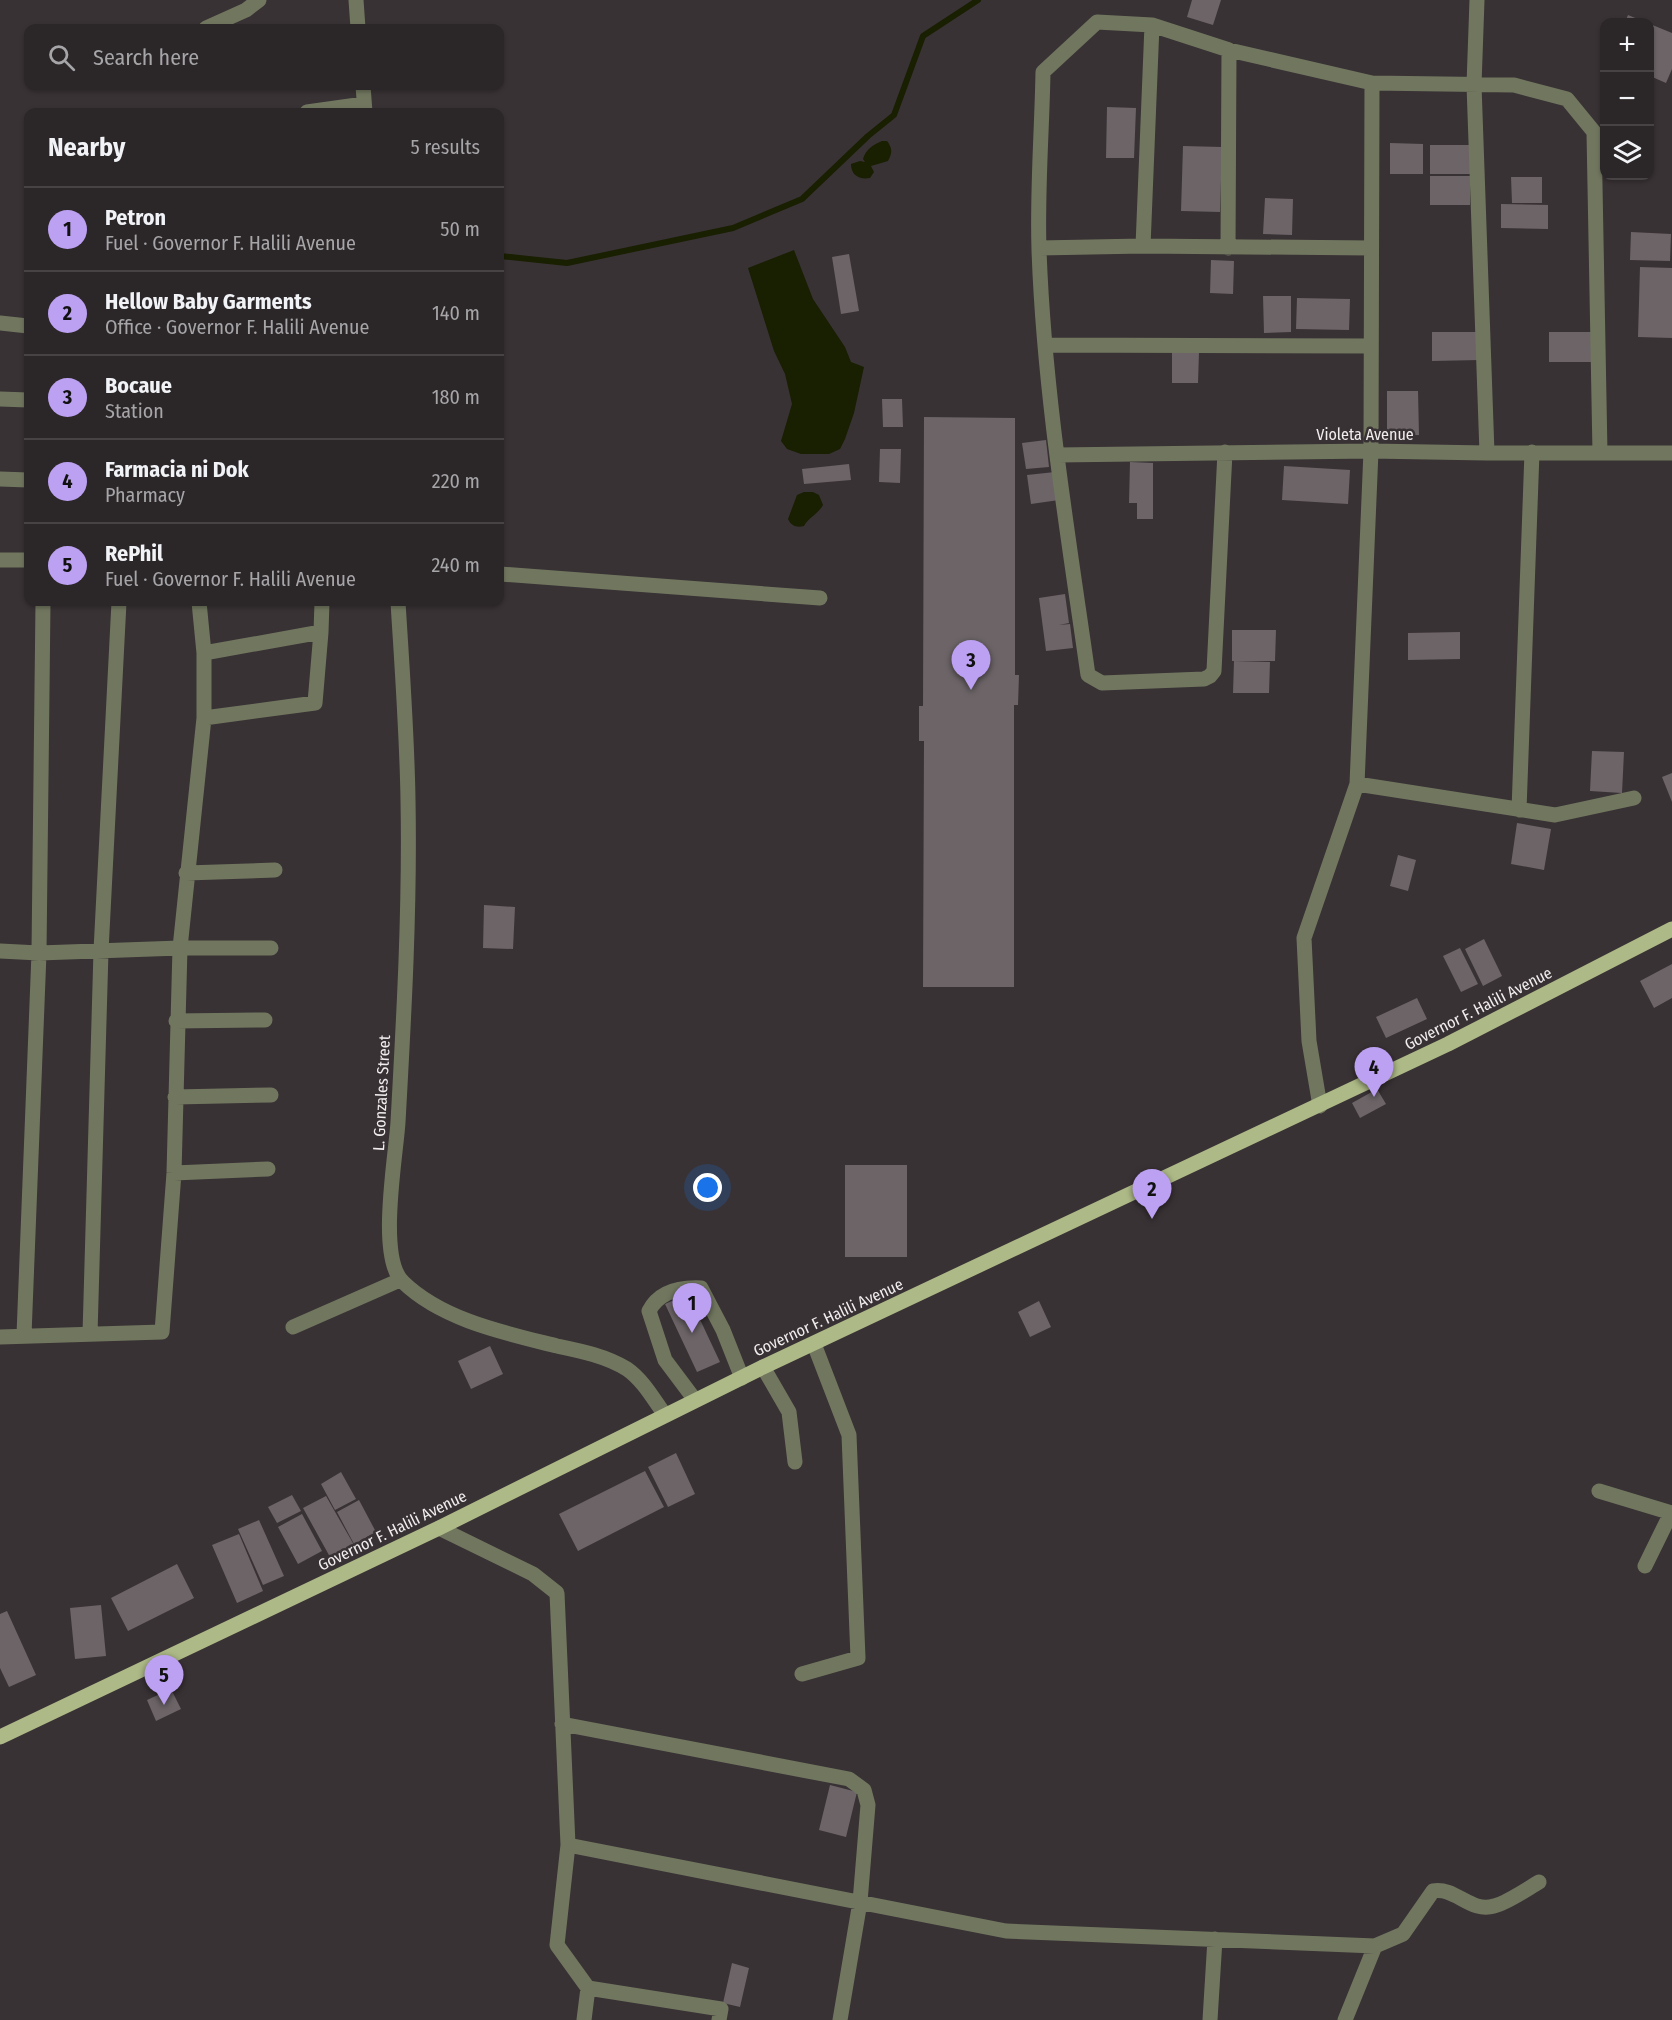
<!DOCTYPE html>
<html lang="en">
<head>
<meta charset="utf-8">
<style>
  :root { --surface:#2b2628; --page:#332e30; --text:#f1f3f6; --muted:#a6a5a8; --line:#474345; --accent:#bca0f2 }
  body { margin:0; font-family:"Fira Sans Condensed",sans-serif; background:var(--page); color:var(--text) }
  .controls { position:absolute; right:18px; top:18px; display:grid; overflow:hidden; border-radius:12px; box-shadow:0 2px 4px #0004 }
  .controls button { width:54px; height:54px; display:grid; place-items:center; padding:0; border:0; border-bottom:2px solid var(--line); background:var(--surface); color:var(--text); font:30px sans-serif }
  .you { position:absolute; left:708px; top:1188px; width:21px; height:21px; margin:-15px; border:4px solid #fff; border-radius:50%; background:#1a73e8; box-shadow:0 0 0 9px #1a73e833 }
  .badge { display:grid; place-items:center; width:39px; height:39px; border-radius:50%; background:var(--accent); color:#111; font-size:20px; font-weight:700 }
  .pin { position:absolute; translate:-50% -50px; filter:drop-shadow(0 2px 3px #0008) }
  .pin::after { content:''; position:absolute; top:32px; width:21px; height:18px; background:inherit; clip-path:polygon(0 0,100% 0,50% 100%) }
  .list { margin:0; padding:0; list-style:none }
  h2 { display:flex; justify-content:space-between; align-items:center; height:78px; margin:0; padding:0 24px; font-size:26px }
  h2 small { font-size:20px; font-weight:400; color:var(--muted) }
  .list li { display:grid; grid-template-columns:39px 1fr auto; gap:18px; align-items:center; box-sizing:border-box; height:84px; padding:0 24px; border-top:2px solid var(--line) }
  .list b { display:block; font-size:22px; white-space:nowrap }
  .list p { margin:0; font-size:20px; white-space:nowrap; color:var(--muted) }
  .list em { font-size:20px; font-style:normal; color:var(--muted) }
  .icon { flex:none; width:33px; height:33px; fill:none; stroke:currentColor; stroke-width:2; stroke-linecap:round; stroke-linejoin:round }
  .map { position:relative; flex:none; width:1672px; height:2020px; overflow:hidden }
  .search { position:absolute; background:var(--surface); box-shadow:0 2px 4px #0004; left:24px; top:24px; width:480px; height:66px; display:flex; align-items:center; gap:15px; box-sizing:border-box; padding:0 21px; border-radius:12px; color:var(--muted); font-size:22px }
  .panel { position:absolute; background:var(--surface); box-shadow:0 2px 4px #0004; left:24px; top:108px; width:480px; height:498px; border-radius:12px }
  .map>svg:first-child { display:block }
</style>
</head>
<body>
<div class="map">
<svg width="1672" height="2020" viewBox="0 0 1672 2020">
  <rect width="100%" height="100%" fill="#393235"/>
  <!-- water -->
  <path fill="#191f01" d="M 882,141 L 887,141 C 893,149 892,153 888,161 L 871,166 L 874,172 L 870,178 C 859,180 851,175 851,164 L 860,161 L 865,162 L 863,159 C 866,149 873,145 882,141 Z
    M 794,250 L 813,299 L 845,347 L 851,362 L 864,367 L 854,413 L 845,439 L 840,449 L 829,454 L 801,454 L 787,449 L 781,441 L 792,404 L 785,374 L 774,351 L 748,268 Z
    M 804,492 L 813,492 L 819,495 L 823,505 C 818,514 808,518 804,526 C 797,528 791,526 788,519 L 797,495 Z"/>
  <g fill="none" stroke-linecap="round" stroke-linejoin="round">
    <!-- stream -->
    <path stroke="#191f01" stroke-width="6" d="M 500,256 L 567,263 L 733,228 L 802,199 L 868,136 L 894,115 L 923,36 L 978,0"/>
  </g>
  <!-- building -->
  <path fill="#6c6467" d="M 1192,0 L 1221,0 L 1213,25 L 1187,17 Z
    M 1628,15 L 1645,22 L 1625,22 Z
    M 1650,24 L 1672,33 L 1672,69 L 1666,83 L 1650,76 Z
    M 1107,107 L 1136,108 L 1134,158 L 1106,158 Z
    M 1390,143 L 1423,144 L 1423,174 L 1390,174 Z
    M 1430,145 L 1473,145 L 1473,174 L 1430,174 Z
    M 1183,146 L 1222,147 L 1220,212 L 1181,211 Z
    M 1430,176 L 1470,176 L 1470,205 L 1430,205 Z
    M 1511,177 L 1542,177 L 1542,203 L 1512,203 Z
    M 1265,198 L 1293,199 L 1292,235 L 1263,234 Z
    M 1501,204 L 1548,205 L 1548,229 L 1501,228 Z
    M 1631,232 L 1671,234 L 1670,261 L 1630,260 Z
    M 849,254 L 859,311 L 841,314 L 832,257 Z
    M 1211,260 L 1234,261 L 1233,294 L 1210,293 Z
    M 1640,267 L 1672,268 L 1672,338 L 1638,337 Z
    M 1263,296 L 1291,296 L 1291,332 L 1264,333 Z
    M 1297,298 L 1350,299 L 1349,330 L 1296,329 Z
    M 1432,332 L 1479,332 L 1480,360 L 1432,361 Z
    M 1549,332 L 1593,332 L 1593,362 L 1549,362 Z
    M 1172,351 L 1199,352 L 1198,383 L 1172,383 Z
    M 1387,391 L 1418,391 L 1419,435 L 1387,435 Z
    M 882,399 L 902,399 L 903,427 L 883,427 Z
    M 924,417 L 1015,418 L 1015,675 L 1019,675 L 1018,705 L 1014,705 L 1014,987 L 923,987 L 924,741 L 919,741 L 919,706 L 923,706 Z
    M 1046,440 L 1049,467 L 1026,469 L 1022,443 Z
    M 880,449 L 901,449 L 900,483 L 879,482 Z
    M 1130,462 L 1153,463 L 1153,519 L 1137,519 L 1137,503 L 1129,503 Z
    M 849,464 L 851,480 L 804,484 L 802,469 Z
    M 1284,466 L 1350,470 L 1348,504 L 1282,500 Z
    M 1055,472 L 1059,500 L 1031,504 L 1027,475 Z
    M 1065,594 L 1069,623 L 1059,625 L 1070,624 L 1073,648 L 1046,651 L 1039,598 Z
    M 1232,630 L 1276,630 L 1275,661 L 1232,661 Z
    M 1460,632 L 1460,659 L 1408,660 L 1408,633 Z
    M 1234,661 L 1270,662 L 1269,693 L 1233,693 Z
    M 1592,751 L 1624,752 L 1622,793 L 1590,791 Z
    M 1672,773 L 1672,802 L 1662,777 Z
    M 1517,823 L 1551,829 L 1544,870 L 1511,864 Z
    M 1398,855 L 1416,860 L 1408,891 L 1390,886 Z
    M 484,905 L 515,907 L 513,949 L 483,948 Z
    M 1484,939 L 1502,976 L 1483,986 L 1465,949 Z
    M 1460,948 L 1478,984 L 1461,992 L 1443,956 Z
    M 1672,964 L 1672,998 L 1654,1008 L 1640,981 Z
    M 1417,998 L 1427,1019 L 1386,1038 L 1376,1017 Z
    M 1377,1089 L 1386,1104 L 1360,1118 L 1352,1103 Z
    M 845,1165 L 907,1165 L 907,1257 L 845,1257 Z
    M 688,1294 L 720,1362 L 697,1372 L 665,1304 Z
    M 1039,1301 L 1051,1327 L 1030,1337 L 1018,1312 Z
    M 490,1346 L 503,1374 L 471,1389 L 458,1361 Z
    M 676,1453 L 695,1494 L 668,1507 L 648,1467 Z
    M 645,1471 L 664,1507 L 578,1551 L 559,1514 Z
    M 341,1472 L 356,1499 L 335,1510 L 321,1484 Z
    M 292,1495 L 301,1511 L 277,1523 L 268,1507 Z
    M 326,1496 L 354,1545 L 330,1557 L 303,1508 Z
    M 359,1500 L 376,1532 L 354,1544 L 337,1512 Z
    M 302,1514 L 322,1551 L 298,1564 L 278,1527 Z
    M 259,1520 L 284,1576 L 263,1585 L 238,1529 Z
    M 239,1534 L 263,1591 L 237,1603 L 212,1545 Z
    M 177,1564 L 194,1598 L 128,1631 L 111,1598 Z
    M 101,1605 L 106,1656 L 75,1659 L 70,1608 Z
    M 7,1611 L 36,1675 L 9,1687 L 0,1668 L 0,1614 Z
    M 171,1689 L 181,1709 L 156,1721 L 147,1700 Z
    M 830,1785 L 857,1792 L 846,1837 L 819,1830 Z
    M 732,1963 L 749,1968 L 740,2007 L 723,2003 Z"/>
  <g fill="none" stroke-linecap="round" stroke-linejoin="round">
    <!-- minor -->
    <path stroke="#71775f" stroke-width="15" d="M 356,0 L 358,28
      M 1477,0 L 1474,85 L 1487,453
      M 206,28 L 246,10 L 259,0
      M 363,86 L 365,112
      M 307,112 L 364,104
      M 1143,246 L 1152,25
      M 1039,248 L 1143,246 L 1371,248
      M 1228,248 L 1229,50
      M 0,323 L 28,326
      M 1045,345 L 1371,346
      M 0,399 L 28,400
      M 1225,452 L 1214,671 L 1210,676 L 1204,679 L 1102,683 L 1088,675 C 1068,534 1044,392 1039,250 C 1037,191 1042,130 1043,72 L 1097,22 L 1152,25 L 1229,50 L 1372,83 L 1514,85 L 1567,99 L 1594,132 L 1600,453
      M 1057,455 L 1371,451 L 1487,453 L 1672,453
      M 0,479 L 28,480
      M 0,560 L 28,560
      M 500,574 L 820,598
      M 398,602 C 402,667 407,734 408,800 C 410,907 404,1015 398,1122 C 396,1156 377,1258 403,1282 C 442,1320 505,1333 557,1346 C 581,1351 606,1356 627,1369 C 643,1380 654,1400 665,1415
      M 321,632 L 322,602
      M 204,718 L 315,703 L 321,632 L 204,653
      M 1357,784 L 1555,815 L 1634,798
      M 1519,810 L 1532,452
      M 186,873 L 275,870
      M 0,951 L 39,953 L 180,948 L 271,948
      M 176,1021 L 265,1020
      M 175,1097 L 271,1095
      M 1320,1106 L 1309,1041 L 1304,938 L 1357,784 L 1371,451 L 1372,83
      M 174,1173 L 268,1169
      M 293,1327 L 400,1280
      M 90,1334 L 101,951 L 119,602
      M 24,1335 L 39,953 L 43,602
      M 0,1337 L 162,1332 L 174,1173 L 180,948 L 204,718 L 204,653 L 199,602
      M 763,1367 L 789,1412 L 795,1462
      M 695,1400 L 665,1360 L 649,1311 C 659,1292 680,1287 701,1288 L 723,1330 L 742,1378
      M 1599,1491 L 1672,1513
      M 439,1528 L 533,1574 L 557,1593 L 568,1845 L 557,1945 L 588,1988 L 584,2020
      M 1645,1566 L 1671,1513
      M 802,1674 L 858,1658 L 849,1435 L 814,1344
      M 562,1724 L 849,1779 L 864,1790 L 868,1805 L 860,1902 L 840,2020
      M 568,1845 L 1006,1931 L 1375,1946 L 1403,1934 L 1433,1891 C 1456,1887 1470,1913 1494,1906 C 1507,1903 1527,1889 1539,1882
      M 588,1988 L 721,2009 L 719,2020
      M 1210,2020 L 1215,1939
      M 1345,2020 L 1375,1946"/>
    <!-- major -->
    <path stroke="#adb986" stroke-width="15" d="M 0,1737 L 439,1528 L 763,1367 L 1448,1044 L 1672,929"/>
  </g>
  <g text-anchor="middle" stroke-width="5" stroke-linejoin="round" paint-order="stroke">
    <!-- street labels -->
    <g font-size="16" fill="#f1edee" stroke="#393235">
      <text x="1365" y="440">Violeta Avenue</text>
      <text transform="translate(1478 1008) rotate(-27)" y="6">Governor F. Halili Avenue</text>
      <text transform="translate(381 1093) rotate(-87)" y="6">L. Gonzales Street</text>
      <text transform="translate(828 1317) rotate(-25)" y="6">Governor F. Halili Avenue</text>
      <text transform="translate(392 1530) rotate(-26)" y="6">Governor F. Halili Avenue</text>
    </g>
  </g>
</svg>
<div class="controls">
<button>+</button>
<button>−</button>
<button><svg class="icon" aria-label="layers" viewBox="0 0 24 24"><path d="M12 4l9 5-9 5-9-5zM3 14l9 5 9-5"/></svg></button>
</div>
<div class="you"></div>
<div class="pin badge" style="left:692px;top:1333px">1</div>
<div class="pin badge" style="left:1152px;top:1219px">2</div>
<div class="pin badge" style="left:971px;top:690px">3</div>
<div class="pin badge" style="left:1374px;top:1097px">4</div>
<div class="pin badge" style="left:164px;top:1705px">5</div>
<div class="search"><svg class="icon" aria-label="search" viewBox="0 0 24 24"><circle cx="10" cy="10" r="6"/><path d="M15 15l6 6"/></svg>Search here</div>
<section class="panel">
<h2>Nearby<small>5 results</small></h2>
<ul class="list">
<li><span class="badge">1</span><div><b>Petron</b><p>Fuel · Governor F. Halili Avenue</p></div><em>50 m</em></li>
<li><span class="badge">2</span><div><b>Hellow Baby Garments</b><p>Office · Governor F. Halili Avenue</p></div><em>140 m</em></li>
<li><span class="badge">3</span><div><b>Bocaue</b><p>Station</p></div><em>180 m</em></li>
<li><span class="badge">4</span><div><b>Farmacia ni Dok</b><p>Pharmacy</p></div><em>220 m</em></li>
<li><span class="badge">5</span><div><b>RePhil</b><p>Fuel · Governor F. Halili Avenue</p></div><em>240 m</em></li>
</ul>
</section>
</div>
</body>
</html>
